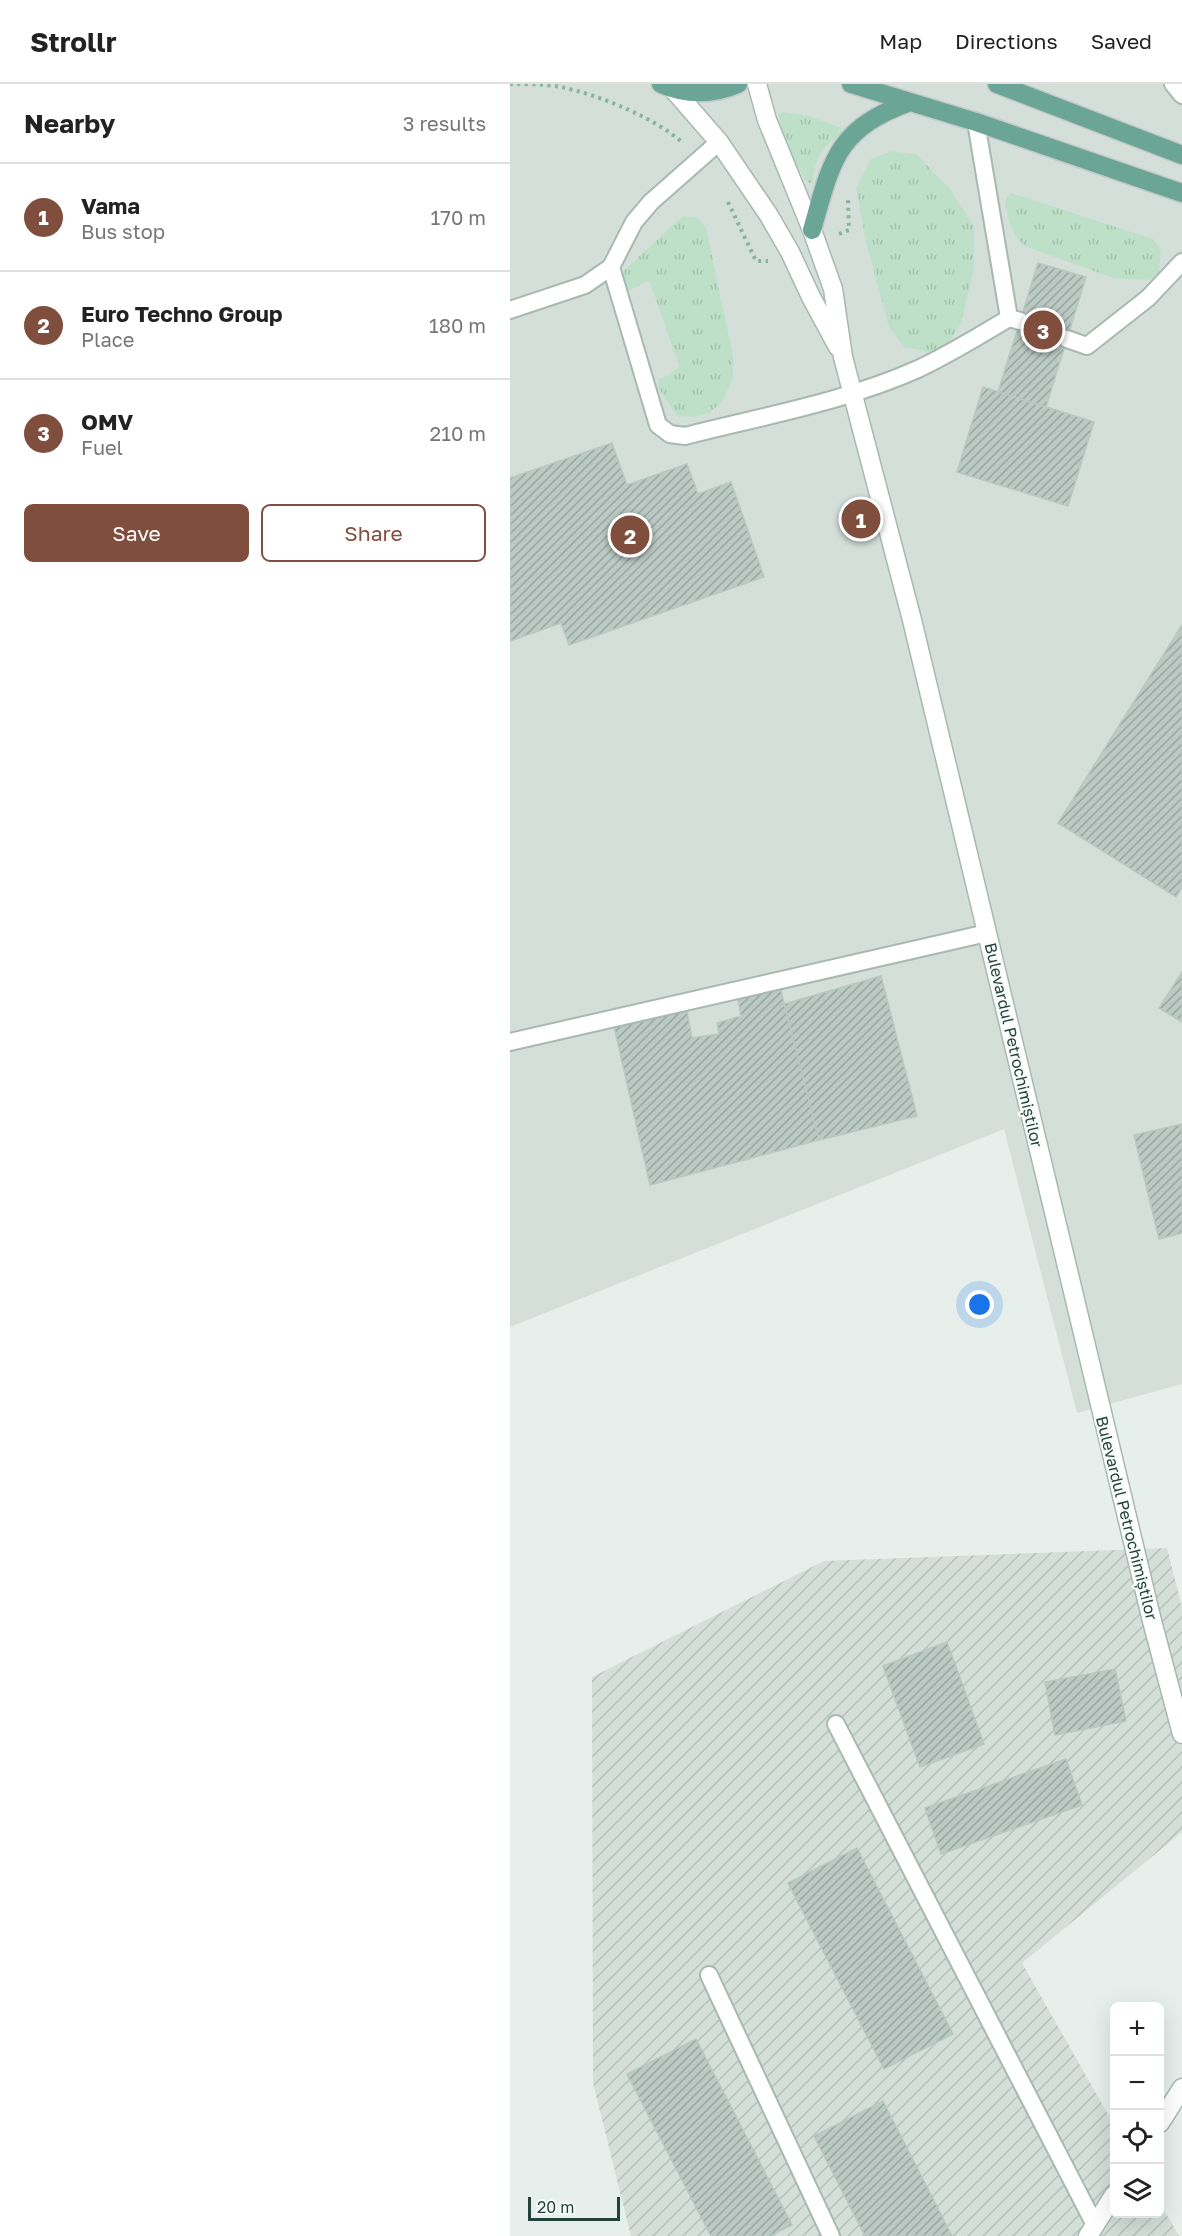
<!DOCTYPE html>
<html lang="en">
<head>
<meta charset="utf-8">
<style>
  :root { --surface:#fff; --page:#f6f6f6; --text:#222; --muted:#767676; --line:#e0e0e0; --accent:#804e3d }
  body { margin:0; font-family:"Golos Text",sans-serif; background:var(--page); color:var(--text) }
  .controls { position:absolute; right:18px; bottom:18px; display:grid; overflow:hidden; border-radius:9px; box-shadow:0 6px 24px #0002 }
  .controls button { width:54px; height:54px; display:grid; place-items:center; padding:0; border:0; border-bottom:2px solid var(--line); background:var(--surface); color:var(--text); font:30px sans-serif }
  .scale { position:absolute; left:18px; bottom:15px; width:92px; box-sizing:border-box; padding-left:6px; border:3px solid #24423a; border-top:0; font-size:16px; line-height:21px; white-space:nowrap; color:#24423a; -webkit-text-stroke:4px #f7fbf9; paint-order:stroke }
  .you { position:absolute; left:470px; top:1221px; width:21px; height:21px; margin:-15px; border:4px solid #fff; border-radius:50%; background:#1a73e8; box-shadow:0 0 0 9px #1a73e833 }
  .badge { display:grid; place-items:center; width:39px; height:39px; border-radius:50%; background:var(--accent); color:#fff; font-size:20px; font-weight:700 }
  .pin { position:absolute; translate:-50% -50%; border:3px solid #fff; box-shadow:0 2px 6px #0006 }
  .list { margin:0; padding:0; list-style:none }
  h2 { display:flex; justify-content:space-between; align-items:center; height:78px; margin:0; padding:0 24px; font-size:26px }
  h2 small { font-size:20px; font-weight:400; color:var(--muted) }
  .list li { display:grid; grid-template-columns:39px 1fr auto; gap:18px; align-items:center; box-sizing:border-box; height:108px; padding:0 24px; border-top:2px solid var(--line) }
  .list b { display:block; font-size:22px; white-space:nowrap }
  .list p { margin:0; font-size:20px; white-space:nowrap; color:var(--muted) }
  .list em { font-size:20px; font-style:normal; color:var(--muted) }
  .actions { display:flex; gap:12px; padding:18px 24px }
  .actions a { flex:1; padding:14px 0; border:2px solid var(--accent); border-radius:9px; text-align:center; font-size:21px; color:var(--accent) }
  .actions .main { background:var(--accent); color:#fff }
  .icon { flex:none; width:33px; height:33px; fill:none; stroke:currentColor; stroke-width:2; stroke-linecap:round; stroke-linejoin:round }
  .map { position:relative; flex:none; width:672px; height:2152px; overflow:hidden }
  header { display:flex; align-items:center; gap:36px; box-sizing:border-box; height:84px; padding:0 30px; background:var(--surface); border-bottom:2px solid var(--line) }
  header strong { font-size:28px }
  nav { display:flex; gap:33px; margin-inline-start:auto; font-size:21px }
  main { display:flex }
  aside { flex:1; background:var(--surface) }
  .map>svg:first-child { display:block }
</style>
</head>
<body>
<header>
<strong>Strollr</strong>
<nav><a>Map</a><a>Directions</a><a>Saved</a></nav>
</header>
<main>
<aside>
<h2>Nearby<small>3 results</small></h2>
<ul class="list">
<li><span class="badge">1</span><div><b>Vama</b><p>Bus stop</p></div><em>170 m</em></li>
<li><span class="badge">2</span><div><b>Euro Techno Group</b><p>Place</p></div><em>180 m</em></li>
<li><span class="badge">3</span><div><b>OMV</b><p>Fuel</p></div><em>210 m</em></li>
</ul>
<div class="actions"><a class="main">Save</a><a>Share</a></div>
</aside>
<div class="map">
<svg width="672" height="2152" viewBox="0 0 672 2152">
  <defs>
    <pattern id="industrial-furrows" width="10" height="10" patternUnits="userSpaceOnUse" patternTransform="scale(1.5)"><rect width="10" height="10" fill="#d4dfda"/><path d="M-1 1l2-2M0 10L10 0M9 11l2-2" fill="none" stroke="#b6c1bc"/></pattern>
    <pattern id="grass-tufts" width="24" height="20" patternUnits="userSpaceOnUse" patternTransform="scale(1.5)"><rect width="24" height="20" fill="#bfe0c8"/><path d="M3 7l-1-3M5 7V3M7 7l1-3M15 17l-1-3M17 17v-4M19 17l1-3" fill="none" stroke="#a4c1ad"/></pattern>
    <pattern id="building-hatch" width="6" height="6" patternUnits="userSpaceOnUse" patternTransform="scale(1.5)"><rect width="6" height="6" fill="#bbcac4"/><path d="M-1 1l2-2M0 6l6-6M5 7l2-2" fill="none" stroke="#98a6a0"/></pattern>
  </defs>
  <rect width="100%" height="100%" fill="#e6efeb"/>
  <!-- built -->
  <path fill="#d4dfda" d="M 0,0 L 672,0 L 672,1300 L 567,1329 L 494,1045 L 0,1243 Z"/>
  <!-- industrial -->
  <path fill="url(#industrial-furrows)" d="M 657,1464 L 672,1523 L 672,1748 L 512,1879 L 604,2041 L 604,2130 L 650,2130 L 650,2119 L 669,2152 L 121,2152 L 83,1999 L 82,1593 L 314,1477 Z"/>
  <!-- grass -->
  <path fill="url(#grass-tufts)" d="M 272,28 L 299,32 L 332,44 L 331,51 C 313,59 303,79 303,99 L 299,99 C 286,84 270,51 269,32 Z
    M 382,67 L 407,71 L 439,104 L 464,142 L 464,186 L 451,239 L 437,262 L 419,268 L 394,263 L 379,243 L 357,162 L 346,104 L 361,75 Z
    M 501,109 L 643,155 L 651,166 L 649,189 L 639,196 L 603,194 L 517,163 C 501,152 499,137 495,118 Z
    M 173,132 L 187,133 L 196,144 L 223,272 L 223,295 L 211,319 L 199,329 L 184,333 L 167,332 L 149,305 L 148,295 L 159,291 L 169,282 L 140,198 L 136,198 L 114,209 L 109,191 Z"/>
  <!-- building -->
  <path fill="url(#building-hatch)" stroke="#b8c9c2" stroke-width="1.5" d="M 528,179 L 576,193 L 536,323 L 488,308 Z
    M 473,303 L 584,338 L 558,422 L 447,388 Z
    M 102,359 L 117,401 L 177,380 L 188,410 L 221,398 L 254,493 L 59,561 L 51,539 L 0,557 L 0,394 Z
    M 672,541 L 672,803 L 666,813 L 548,739 Z
    M 672,888 L 672,938 L 649,924 Z
    M 371,892 L 407,1032 L 309,1056 L 274,920 Z
    M 269,899 L 309,1056 L 140,1101 L 103,938 L 176,922 L 182,954 L 209,950 L 207,939 L 231,932 L 227,909 Z
    M 672,1040 L 672,1149 L 649,1155 L 624,1051 Z
    M 437,1558 L 474,1660 L 410,1683 L 373,1582 Z
    M 605,1585 L 616,1637 L 545,1651 L 535,1598 Z
    M 556,1675 L 572,1721 L 431,1770 L 415,1724 Z
    M 347,1764 L 443,1950 L 374,1985 L 278,1799 Z
    M 186,1955 L 282,2141 L 260,2152 L 201,2152 L 117,1990 Z
    M 373,2017 L 442,2152 L 355,2152 L 304,2052 Z"/>
  <g fill="none" stroke-linecap="round" stroke-linejoin="round">
    <!-- service casing -->
    <g stroke="#a8b8b2" stroke-width="20">
      <path id="service" d="M 663,0 L 672,11
        M 466,38 L 499,234 L 510,237
        M 101,183 L 148,341 L 160,350 L 175,352 C 253,332 334,318 408,285 C 440,270 469,252 499,234
        M 0,226 L 75,201 L 101,183 L 124,138 L 141,118 L 209,58
        M 557,255 L 577,262 L 638,214 L 672,178
        M 0,958 L 477,849
        M 326,1640 L 585,2141
        M 199,1891 L 321,2152"/>
    </g>
    <!-- minor casing -->
    <g stroke="#a8b8b2" stroke-width="21">
      <path id="minor" d="M 247,0 L 257,36 L 302,146 L 323,205 L 333,273 L 402,536 L 642,1537 L 672,1650
        M 163,5 L 209,58 L 258,130 L 280,168 L 301,213 L 328,263
        M 650,2039 L 672,2004
        M 578,2152 L 604,2111"/>
    </g>
    <!-- primary casing -->
    <g stroke="#c2cac8" stroke-width="21">
      <path id="primary" d="M 151,0 C 176,11 202,11 228,0
        M 341,0 L 466,38 L 672,109
        M 487,0 L 672,71
        M 302,146 C 322,76 326,45 400,18"/>
    </g>
    <!-- path -->
    <path stroke="#86b3a5" stroke-width="4" stroke-dasharray="3 4.5" stroke-linecap="butt" d="M 0,0 C 16,0 35,0 51,3 C 89,11 143,33 172,58
      M 218,118 L 246,177 L 258,177
      M 329,150 L 339,146 L 338,116"/>
    <!-- service -->
    <use href="#service" stroke="#fff" stroke-width="16"/>
    <!-- minor -->
    <use href="#minor" stroke="#fff" stroke-width="18"/>
    <!-- primary -->
    <use href="#primary" stroke="#6aa596" stroke-width="18"/>
  </g>
  <g text-anchor="middle" stroke-width="4.5" stroke-linejoin="round" paint-order="stroke">
    <!-- street labels -->
    <g font-size="16" fill="#24423a" stroke="#f7fbf9">
      <text transform="translate(504 961) rotate(77)" y="6">Bulevardul Petrochimiștilor</text>
      <text transform="translate(617 1434) rotate(76)" y="6">Bulevardul Petrochimiștilor</text>
    </g>
  </g>
</svg>
<div class="controls">
<button>+</button>
<button>−</button>
<button><svg class="icon" aria-label="locate" viewBox="0 0 24 24"><circle cx="12" cy="12" r="6"/><path d="M12 2v4M12 18v4M2 12h4M18 12h4"/></svg></button>
<button><svg class="icon" aria-label="layers" viewBox="0 0 24 24"><path d="M12 4l9 5-9 5-9-5zM3 14l9 5 9-5"/></svg></button>
</div>
<div class="scale">20 m</div>
<div class="you"></div>
<div class="pin badge" style="left:351px;top:435px">1</div>
<div class="pin badge" style="left:120px;top:451px">2</div>
<div class="pin badge" style="left:533px;top:246px">3</div>
</div>
</main>
</body>
</html>
